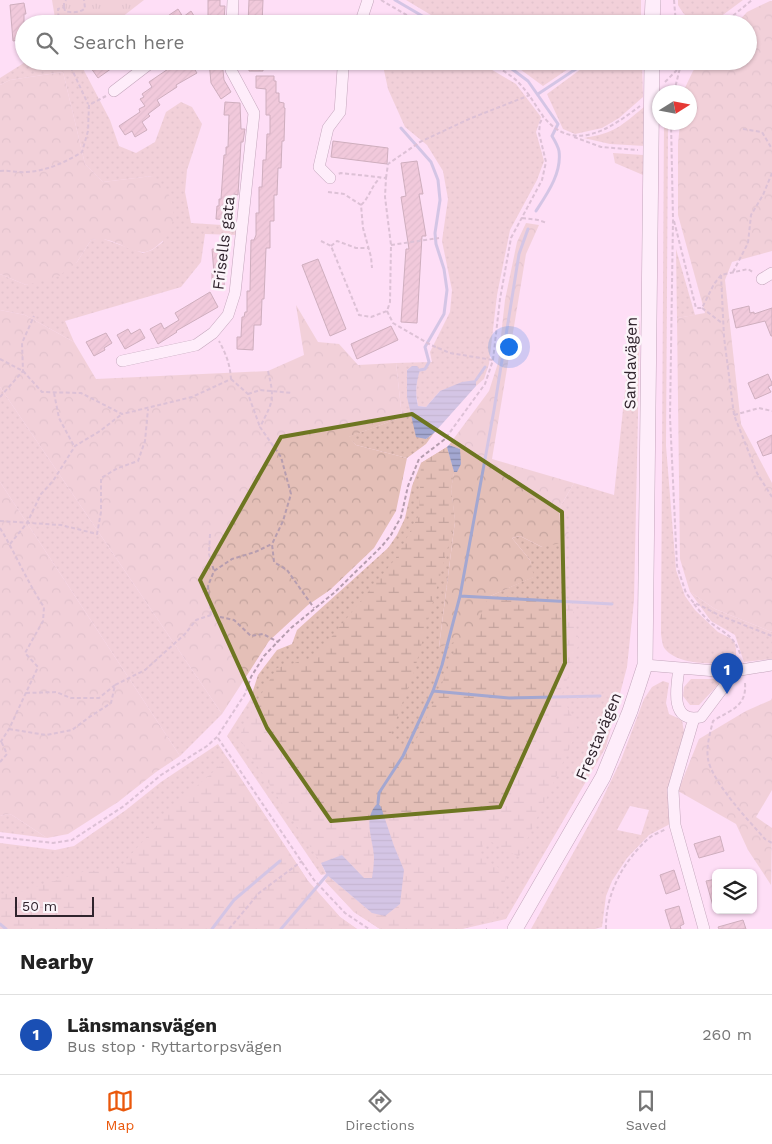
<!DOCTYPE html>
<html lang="en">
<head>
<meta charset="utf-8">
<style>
  :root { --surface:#fff; --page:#f2f2f2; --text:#222; --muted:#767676; --line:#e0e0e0; --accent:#ea580c }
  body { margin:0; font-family:"Work Sans",sans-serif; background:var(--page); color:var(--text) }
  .controls { position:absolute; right:15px; bottom:15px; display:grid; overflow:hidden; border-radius:8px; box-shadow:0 1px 4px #0004 }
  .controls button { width:45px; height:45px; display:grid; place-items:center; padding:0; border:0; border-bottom:1px solid var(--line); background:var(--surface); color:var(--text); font:25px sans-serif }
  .compass { position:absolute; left:652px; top:85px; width:45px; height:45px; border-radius:50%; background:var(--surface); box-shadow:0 1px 4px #0004; rotate:79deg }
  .scale { position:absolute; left:15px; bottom:12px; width:79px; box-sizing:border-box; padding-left:5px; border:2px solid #30242d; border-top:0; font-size:14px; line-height:18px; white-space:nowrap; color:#30242d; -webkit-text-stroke:4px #fbf4f9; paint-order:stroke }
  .you { position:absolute; left:508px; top:346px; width:18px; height:18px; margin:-12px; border:4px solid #fff; border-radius:50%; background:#1a73e8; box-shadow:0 0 0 8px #1a73e833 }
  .badge { display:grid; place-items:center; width:32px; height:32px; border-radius:50%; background:var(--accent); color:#fff; font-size:16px; font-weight:700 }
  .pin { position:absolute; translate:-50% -41px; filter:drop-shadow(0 1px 2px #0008) }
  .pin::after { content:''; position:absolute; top:26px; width:18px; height:15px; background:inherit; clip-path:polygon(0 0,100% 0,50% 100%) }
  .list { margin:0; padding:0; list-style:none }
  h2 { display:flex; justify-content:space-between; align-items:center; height:65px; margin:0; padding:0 20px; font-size:21px }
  h2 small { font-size:16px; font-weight:400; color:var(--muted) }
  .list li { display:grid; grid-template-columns:32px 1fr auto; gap:15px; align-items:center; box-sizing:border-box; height:80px; padding:0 20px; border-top:1px solid var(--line) }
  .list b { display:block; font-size:19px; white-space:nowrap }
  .list p { margin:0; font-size:16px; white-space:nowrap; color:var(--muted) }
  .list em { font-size:16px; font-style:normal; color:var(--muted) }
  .icon { flex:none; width:28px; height:28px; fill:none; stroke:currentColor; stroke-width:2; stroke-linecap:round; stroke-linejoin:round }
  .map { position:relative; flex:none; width:772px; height:929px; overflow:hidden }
  .search { position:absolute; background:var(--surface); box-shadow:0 1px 4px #0004; left:15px; right:15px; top:15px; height:55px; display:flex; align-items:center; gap:12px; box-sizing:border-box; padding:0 18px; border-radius:28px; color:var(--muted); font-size:19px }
  .sheet { height:145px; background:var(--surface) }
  nav { display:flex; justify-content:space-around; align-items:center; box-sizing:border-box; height:70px; border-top:1px solid var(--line); background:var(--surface); font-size:14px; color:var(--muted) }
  nav a { display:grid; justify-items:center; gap:2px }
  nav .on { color:var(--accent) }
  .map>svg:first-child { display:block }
</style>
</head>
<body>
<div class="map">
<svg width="772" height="929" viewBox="0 0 772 929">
  <defs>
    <pattern id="grass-dots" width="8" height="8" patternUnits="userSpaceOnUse" patternTransform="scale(1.25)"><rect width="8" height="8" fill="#e4bfb7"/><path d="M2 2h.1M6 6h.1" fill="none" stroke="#c4a49e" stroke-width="1.8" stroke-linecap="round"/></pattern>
    <pattern id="forest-crowns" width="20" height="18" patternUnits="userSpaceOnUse" patternTransform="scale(1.25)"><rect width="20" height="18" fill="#e4bfb7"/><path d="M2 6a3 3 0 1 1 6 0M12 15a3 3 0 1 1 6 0" fill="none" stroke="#c4a49e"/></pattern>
    <pattern id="wetland-marsh" width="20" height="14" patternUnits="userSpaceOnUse" patternTransform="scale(1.25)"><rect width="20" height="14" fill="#e4bfb7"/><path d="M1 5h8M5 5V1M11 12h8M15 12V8" fill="none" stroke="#c4a49e"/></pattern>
    <pattern id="park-tufts" width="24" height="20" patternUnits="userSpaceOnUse" patternTransform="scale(1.25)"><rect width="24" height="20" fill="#e4bfb7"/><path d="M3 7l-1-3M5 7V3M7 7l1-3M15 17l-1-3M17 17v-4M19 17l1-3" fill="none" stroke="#c4a49e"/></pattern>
    <pattern id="water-rules" width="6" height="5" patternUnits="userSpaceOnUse" patternTransform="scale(1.25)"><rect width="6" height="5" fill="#a3a7d1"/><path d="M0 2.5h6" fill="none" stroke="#8588aa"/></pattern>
    <pattern id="building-hatch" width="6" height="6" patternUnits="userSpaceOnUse" patternTransform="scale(1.25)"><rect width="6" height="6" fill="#e3b0bb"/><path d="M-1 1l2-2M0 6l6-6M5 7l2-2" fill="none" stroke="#c397a1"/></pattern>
  </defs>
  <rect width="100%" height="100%" fill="#fedef5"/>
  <!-- grass -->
  <path fill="url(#grass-dots)" fill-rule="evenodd" d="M 406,0 L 641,0 L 641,24 L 446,24 Z
    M 678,0 L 743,0 L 712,23 C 693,22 688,22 678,5 Z
    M 27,61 L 79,61 L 110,120 L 119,146 L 136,153 L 155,142 L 166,112 L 181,102 L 192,107 L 202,124 L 187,170 L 185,192 L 191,223 L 237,226 L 236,235 L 205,234 L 201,262 L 181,287 L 65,321 L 74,342 L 25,315 L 0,310 L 0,274 L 26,285 L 77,262 L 91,240 L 101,238 L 143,253 L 152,250 L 163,242 L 152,176 L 103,182 L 85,164 L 63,72 L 10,80 L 0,85 L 0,78 Z
    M 382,61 L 477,61 L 516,84 L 541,117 L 536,132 L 544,161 L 537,180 L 510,230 L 497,295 L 489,364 L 484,379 L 476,386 L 476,380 L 440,391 L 426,407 L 418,406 L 416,393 L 417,378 L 407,369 L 426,439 L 434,433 L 426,444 L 407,458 L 356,445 L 348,437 L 402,417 L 396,363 L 432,362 L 430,352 L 450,312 L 452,290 L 442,241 L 448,199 L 443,171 L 427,145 L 405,127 L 388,89 Z
    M 509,61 L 580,61 L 543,86 Z
    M 592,61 L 642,61 L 643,97 L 619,118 L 602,128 L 575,134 L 563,129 L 547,94 Z
    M 644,107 L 645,146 L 610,144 L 584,138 C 615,133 621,126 644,107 Z
    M 668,123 L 666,446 L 676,570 L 685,596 L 695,610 L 718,632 L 734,640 L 736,649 L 736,662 C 716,664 679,666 665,649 C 662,645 662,639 661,634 L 664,123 Z
    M 613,153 L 643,155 L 643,175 L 615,163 Z
    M 676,249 L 695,315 L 677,318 Z
    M 640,321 L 634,600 L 627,667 L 606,747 L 506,919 L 462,929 L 380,929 L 354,912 L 325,881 L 328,876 L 372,913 L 321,863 L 326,874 L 321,875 L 227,736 L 250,700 L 258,675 L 277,650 L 292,644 L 297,630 L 388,548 L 397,535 L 405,518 L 412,486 L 421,463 L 447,447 L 454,472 L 451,489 L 455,521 L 439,647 L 488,597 L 533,577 L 530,560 L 512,538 L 520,536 L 542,547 L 559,521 L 560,507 L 574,483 L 614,495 L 628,362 Z
    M 0,387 L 222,714 L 180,756 L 0,482 Z
    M 690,592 L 715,609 L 772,632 L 772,659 L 744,662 L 735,635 L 711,621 Z
    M 691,679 L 717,679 L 718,683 L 716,687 L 699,705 L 690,705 L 683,696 L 684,687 Z
    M 663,681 L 669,683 L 666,703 L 669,714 L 682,720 L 684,732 L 670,824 L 649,835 L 627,858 L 612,881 L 606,896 L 602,927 L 595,929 L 531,929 L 597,810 L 621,760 L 644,699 L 652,687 ZM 630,806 L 649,810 L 641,835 L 617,830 Z
    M 218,744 L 308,881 L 340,917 L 357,929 L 0,929 L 0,843 L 55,850 L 74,846 L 126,810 L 161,782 Z
    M 7,814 L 12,815 L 47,838 L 0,832 L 0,816 Z"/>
  <!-- forest -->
  <path fill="url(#forest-crowns)" d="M 770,1 L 772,1 L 772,251 L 732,262 L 725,280 L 741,424 L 772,483 L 772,632 L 715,609 L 690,592 L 680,559 L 677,318 L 705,313 L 678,215 L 678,144 L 680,123 L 690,122 L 690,92 L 683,92 L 693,71 L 702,61 L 748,61 L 748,24 L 736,24 L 747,12 Z
    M 63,72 L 85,164 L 103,182 L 152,176 C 165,188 176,198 173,218 C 172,229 168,238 159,244 C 155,248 148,253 142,252 C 123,250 112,235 91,240 L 77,262 L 59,276 L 26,285 L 0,274 L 0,85 L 10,80 Z
    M 526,223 L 539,225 L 526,254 L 492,459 L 574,483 L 560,507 L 559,521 L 569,533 L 561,543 L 542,547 L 520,536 L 512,538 L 530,560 L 534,577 L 488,597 L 476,627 L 458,641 L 439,647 L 455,521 L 451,489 L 454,472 L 457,472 L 460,449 L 449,445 L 489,391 L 498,363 L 505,300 L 517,242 Z
    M 296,305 L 318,342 L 339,344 L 358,365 L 396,363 L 402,417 L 349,437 L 356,445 L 407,458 L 396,511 L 374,548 L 330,590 L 308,605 L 269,641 L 222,714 L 0,387 L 0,310 L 25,315 L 74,342 L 96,379 L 268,371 L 304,355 Z
    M 0,482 L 180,756 L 156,772 L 118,802 L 68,834 L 47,838 L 12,815 L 7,814 L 0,816 Z
    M 772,698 L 772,790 L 756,817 L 772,828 L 771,885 L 748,850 L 736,824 L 678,791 L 699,739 L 746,711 L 771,700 Z"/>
  <!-- wetland -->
  <path fill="url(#wetland-marsh)" d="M 447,447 L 454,472 L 451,489 L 455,521 L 414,672 L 391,733 L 410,753 L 440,689 L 458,641 L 476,627 L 488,597 L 571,601 L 579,643 L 562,695 L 578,730 L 519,857 L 486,839 L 478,856 L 508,873 L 492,917 L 462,929 L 380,929 L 354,912 L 325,881 L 328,876 L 372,913 L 404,870 L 394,846 L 369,820 L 374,859 L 372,878 L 364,878 L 342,855 L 321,863 L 239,738 L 257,701 L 277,668 L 315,657 L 396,558 L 419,515 L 421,463 Z
    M 228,759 L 308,881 L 340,917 L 357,929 L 0,929 L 0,894 L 17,893 L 82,872 L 119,868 L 176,804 Z"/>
  <!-- park -->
  <path fill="url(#park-tufts)" d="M 52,0 L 144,0 L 113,24 L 56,24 Z"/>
  <!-- water -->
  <path fill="url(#water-rules)" d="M 412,366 L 417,366 L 420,370 C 416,382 415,393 418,406 L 426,407 L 440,391 L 462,382 L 476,380 L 476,386 L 434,433 L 426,439 L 416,437 L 407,397 L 407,370 Z
    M 449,445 L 460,449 L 461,464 L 457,472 L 454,472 L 447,447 Z
    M 378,803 L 381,807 L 394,846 L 404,870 L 400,904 L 385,916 L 372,913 L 327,875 L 321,863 L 342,855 L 364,878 L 372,878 C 373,871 374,864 374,857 C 373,838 362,818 378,803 Z"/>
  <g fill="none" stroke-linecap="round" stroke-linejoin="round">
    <!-- stream -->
    <path stroke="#a3a7d1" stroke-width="3" d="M 395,0 L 436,24
      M 501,61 L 528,81 L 558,124 L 552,136 C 555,141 558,146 559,151 C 562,173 547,194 536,211
      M 538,94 L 588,61
      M 401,128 L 431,162 L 438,180 L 440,200 L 435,233 L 436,244 L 444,269 L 447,290 L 444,314 L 425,347 L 429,362 L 425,369 L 420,370
      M 476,380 L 485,367
      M 460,596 L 612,604
      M 433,691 L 509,698 L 600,696
      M 378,803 L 379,793 L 403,756 L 433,691 L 442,665 L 460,596 L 494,410 L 519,254 L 528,229
      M 0,924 L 6,929
      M 212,929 L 234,900 L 280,861
      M 281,929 L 327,875"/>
  </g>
  <!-- building -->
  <path fill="url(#building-hatch)" stroke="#96737a" d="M 208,0 L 220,0 L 220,6 L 225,6 L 224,19 L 208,18 Z
    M 249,0 L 263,0 L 262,24 L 248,24 Z
    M 24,3 L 26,14 L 24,14 L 24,39 L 13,41 L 10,5 Z
    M 178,9 L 183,17 L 191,11 L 199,24 L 156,24 Z
    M 86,61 L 122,61 L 98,78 Z
    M 180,61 L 189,61 L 197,73 L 176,85 L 177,87 L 157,100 L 160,105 L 148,114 L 150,116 L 142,122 L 147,130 L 135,137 L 132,131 L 125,135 L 119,126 L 140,112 L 139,109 L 145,106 L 140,99 L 144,97 L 142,94 L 152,87 L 149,82 Z
    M 209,61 L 222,61 L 224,80 L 231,92 L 221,99 L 211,83 Z
    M 249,61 L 263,61 L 263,71 L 249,71 Z
    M 256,76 L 274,76 L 274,81 L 276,81 L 276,93 L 279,93 L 279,102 L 284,103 L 284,108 L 285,108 L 284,141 L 282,141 L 281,168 L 278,168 L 277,195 L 274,195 L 274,221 L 270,221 L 270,248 L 266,248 L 264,299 L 262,299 L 261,325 L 254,325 L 253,350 L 237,349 L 237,337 L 241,337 L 242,317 L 244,317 L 245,312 L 247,312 L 247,291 L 250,291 L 251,240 L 254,240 L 256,235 L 256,213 L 259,213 L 259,187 L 262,187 L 263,160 L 266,160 L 267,134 L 270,134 L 270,115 L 266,115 L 266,89 L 256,88 Z
    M 225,102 L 240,103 L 241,129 L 245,129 L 243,142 L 241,142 L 238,195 L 234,194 L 233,220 L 216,219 L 217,206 L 219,206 L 219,199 L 221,199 L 224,155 L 226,155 L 226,147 L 228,147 L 229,115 L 224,115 Z
    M 333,141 L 388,148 L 387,164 L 331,157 Z
    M 417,161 L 423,194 L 419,194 L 426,236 L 422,236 L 417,323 L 401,322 L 406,249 L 409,249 L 401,197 L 406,196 L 401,163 Z
    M 212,249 L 226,250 L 227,265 L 225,265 L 224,288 L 212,288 L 212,273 L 214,273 Z
    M 318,259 L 346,329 L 330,336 L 302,265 Z
    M 210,292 L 218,307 L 176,331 L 177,332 L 158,344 L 150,329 L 161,323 L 164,329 L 179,320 L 175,313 Z
    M 749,306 L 750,313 L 754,312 L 754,314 L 772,308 L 772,336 L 771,336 L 765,321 L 736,328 L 732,310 Z
    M 391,326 L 398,340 L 357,359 L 351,344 Z
    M 128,329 L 131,334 L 140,329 L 145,338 L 125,349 L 117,335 Z
    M 106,333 L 112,343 L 104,348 L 105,350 L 94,356 L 86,342 Z
    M 768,374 L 772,383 L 772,385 L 768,387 L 771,392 L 755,399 L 748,383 Z
    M 772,435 L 772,453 L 763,456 L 757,442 Z
    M 720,836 L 724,851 L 699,858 L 694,844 Z
    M 674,870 L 680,889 L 666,894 L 660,875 Z
    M 716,879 L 716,906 L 713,906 L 706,881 Z
    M 679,906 L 684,924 L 680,926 L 681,929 L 671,929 L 665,910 Z
    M 743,920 L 746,929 L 719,929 L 718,927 Z"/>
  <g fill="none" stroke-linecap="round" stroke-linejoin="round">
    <!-- minor casing -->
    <g stroke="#7f6377" stroke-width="12">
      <path id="minor" d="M 232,24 L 233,0
        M 360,24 L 368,0
        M 114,91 L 153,61
        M 330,178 L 319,167 L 328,128 L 340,112 L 343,69 L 346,61
        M 762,279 L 772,273
        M 122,361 L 196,345 L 213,333 L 228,315 L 235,293 L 254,113 L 231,70 L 231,61
        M 645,665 L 728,672 L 772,665
        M 679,669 C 676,688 670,724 701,717 L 725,685 L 728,672
        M 694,718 L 673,790 L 675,825 L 704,929"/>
    </g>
    <!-- tertiary casing -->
    <g stroke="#7f6377" stroke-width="16">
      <path id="tertiary" d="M 652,24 L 653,0
        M 515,929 L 603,777 L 630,711 L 645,665 L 652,61"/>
    </g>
    <!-- path -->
    <path stroke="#b69daf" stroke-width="2" stroke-dasharray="4 2.5" stroke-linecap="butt" d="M 381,0 L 422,24
      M 674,0 L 676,24
      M 64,7 L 65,11 C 71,13 81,13 85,8 L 84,0
      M 64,7 L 64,3 L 66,0
      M 676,17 L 687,24
      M 59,24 L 58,9 L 64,7
      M 723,24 L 752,0
      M 68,61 L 88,104
      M 486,61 C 497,67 510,74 518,82 C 529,93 535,105 543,116 C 573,155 611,128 640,106
      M 665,82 L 686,61
      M 674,92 L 680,68 L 680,61
      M 671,122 L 673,219 L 670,417 L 677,566 L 686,593 L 693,602 L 721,616 L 772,636
      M 743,129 L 762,132 L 772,149
      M 574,137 L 601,147 L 638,150
      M 0,171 C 9,170 18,173 27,172 C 46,171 66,162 82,152 L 88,131 L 89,105 L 106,96
      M 386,178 L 388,164 L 420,142 L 469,119 L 530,95
      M 328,192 L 344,194 L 361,205 L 363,228 L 371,257 L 372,268
      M 361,205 C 370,197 371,186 380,178
      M 522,218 L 538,220 L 547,223
      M 674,221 L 696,308 L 702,308 L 714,284 L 721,275 L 748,269 L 754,273
      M 321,241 L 331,246 L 359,315 L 371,317 L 387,311 L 390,302 L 391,245 L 385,197 L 386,178 L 341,173 L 338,174
      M 391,245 L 439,238
      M 331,246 L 337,241 L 356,248 L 368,248
      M 733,272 L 748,243 L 751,215 L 763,195 L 772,173
      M 721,275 L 724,337 L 734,415 L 757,473 L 772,497
      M 702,308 L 722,323
      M 387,311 L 393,323 L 431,345 L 450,353 L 493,360
      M 0,359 L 23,371 L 42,392 L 81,393 L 122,414 L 192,397 L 231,379 C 230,364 226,354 219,341
      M 268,371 C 275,400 273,401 260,427 L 281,457 L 291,494 L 283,521 L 272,544 L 274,562 L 287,570 L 314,608
      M 231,379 L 248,394 L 260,427
      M 54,393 L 59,418 L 74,446
      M 248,394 L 260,390 L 292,393
      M 0,397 L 23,371 L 22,343 L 34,316
      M 734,415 L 759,408 L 772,411
      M 0,521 L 61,525 L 97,534 L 101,512 L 101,478 L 118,468 L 138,461 L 145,441 L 148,409
      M 0,528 C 16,554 27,582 44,607 L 43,621 L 25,653 L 38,667 L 9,729 L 0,743
      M 210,534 L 209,554 L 214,571
      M 10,544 L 27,523 L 41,494 L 53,481 L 75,446 L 100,431 L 122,414
      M 694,604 C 699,610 704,617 710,622 C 726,635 733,634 741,656
      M 211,615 L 208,586 L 214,571 L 232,559 L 255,552 L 272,544
      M 745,683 C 747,707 730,710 713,721 C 710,733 706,747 708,759 C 712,782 749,821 765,839 L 772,843
      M 26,693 L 56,692 L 71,698 L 99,698 L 115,685
      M 9,729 L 46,735 L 72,730 L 88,718 L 111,703 L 115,685 L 145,670 L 185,634 L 196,620 L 211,615 L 234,620 L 251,636 L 263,634 L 278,642
      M 218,738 L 314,880 L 345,913 L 369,929
      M 0,762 L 7,754 L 1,741
      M 0,837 L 53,843 L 72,840 L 124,806 L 161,775 L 207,746 L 217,737 L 245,694 L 251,677 L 264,656 L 291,628 L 335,592 L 382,546 L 391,535 L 401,517 L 408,486 L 419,459 L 445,439 L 485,384 L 493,360 L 500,299 L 511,238 L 542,180 L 546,162 L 539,133 L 540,123 L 543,117
      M 229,929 L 259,893 L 302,861
      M 486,929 L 487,929
      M 606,929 C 605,895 623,861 649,838 C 654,834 661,832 666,829"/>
    <!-- minor -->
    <use href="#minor" stroke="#fff" stroke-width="11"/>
    <!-- tertiary -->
    <use href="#tertiary" stroke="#fff" stroke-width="15"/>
  </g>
  <!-- marked area -->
  <path d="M0 0H772V929H0ZM 412,414 L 562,512 L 565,663 L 500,807 L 331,821 L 267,728 L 200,580 L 281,437 Z" fill="#fedef5" fill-opacity=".55" fill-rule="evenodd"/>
  <path fill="none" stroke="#6d7621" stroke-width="4" stroke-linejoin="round" d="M 412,414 L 562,512 L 565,663 L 500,807 L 331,821 L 267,728 L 200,580 L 281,437 Z"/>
  <g text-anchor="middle" stroke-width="5" stroke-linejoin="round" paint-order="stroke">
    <!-- street labels -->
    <g font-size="16" fill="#30242d" stroke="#fbf4f9">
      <text transform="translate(223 243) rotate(-83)" y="6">Frisells gata</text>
      <text transform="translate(630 363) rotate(-89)" y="6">Sandavägen</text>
      <text transform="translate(598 736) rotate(-67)" y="6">Frestavägen</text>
    </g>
  </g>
</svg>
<div class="controls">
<button><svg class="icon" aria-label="layers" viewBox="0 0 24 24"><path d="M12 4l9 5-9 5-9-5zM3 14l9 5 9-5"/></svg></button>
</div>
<svg class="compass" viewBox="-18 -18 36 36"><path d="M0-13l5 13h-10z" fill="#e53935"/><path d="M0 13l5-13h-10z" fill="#767676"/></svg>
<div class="scale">50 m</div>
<div class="you"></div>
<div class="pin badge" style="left:727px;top:694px;background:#1a4fb4">1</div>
<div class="search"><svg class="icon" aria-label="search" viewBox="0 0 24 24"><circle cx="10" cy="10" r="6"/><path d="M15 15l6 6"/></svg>Search here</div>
</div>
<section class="sheet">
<h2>Nearby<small></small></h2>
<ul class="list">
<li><span class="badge" style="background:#1a4fb4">1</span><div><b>Länsmansvägen</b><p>Bus stop · Ryttartorpsvägen</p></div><em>260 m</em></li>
</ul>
</section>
<nav>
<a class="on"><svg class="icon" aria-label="map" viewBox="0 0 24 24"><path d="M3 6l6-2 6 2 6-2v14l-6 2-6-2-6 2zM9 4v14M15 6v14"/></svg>Map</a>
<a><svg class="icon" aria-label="directions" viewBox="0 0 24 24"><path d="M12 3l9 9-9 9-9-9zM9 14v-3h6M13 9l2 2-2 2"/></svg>Directions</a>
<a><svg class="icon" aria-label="saved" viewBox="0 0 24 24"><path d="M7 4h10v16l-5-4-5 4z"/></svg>Saved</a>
</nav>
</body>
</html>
